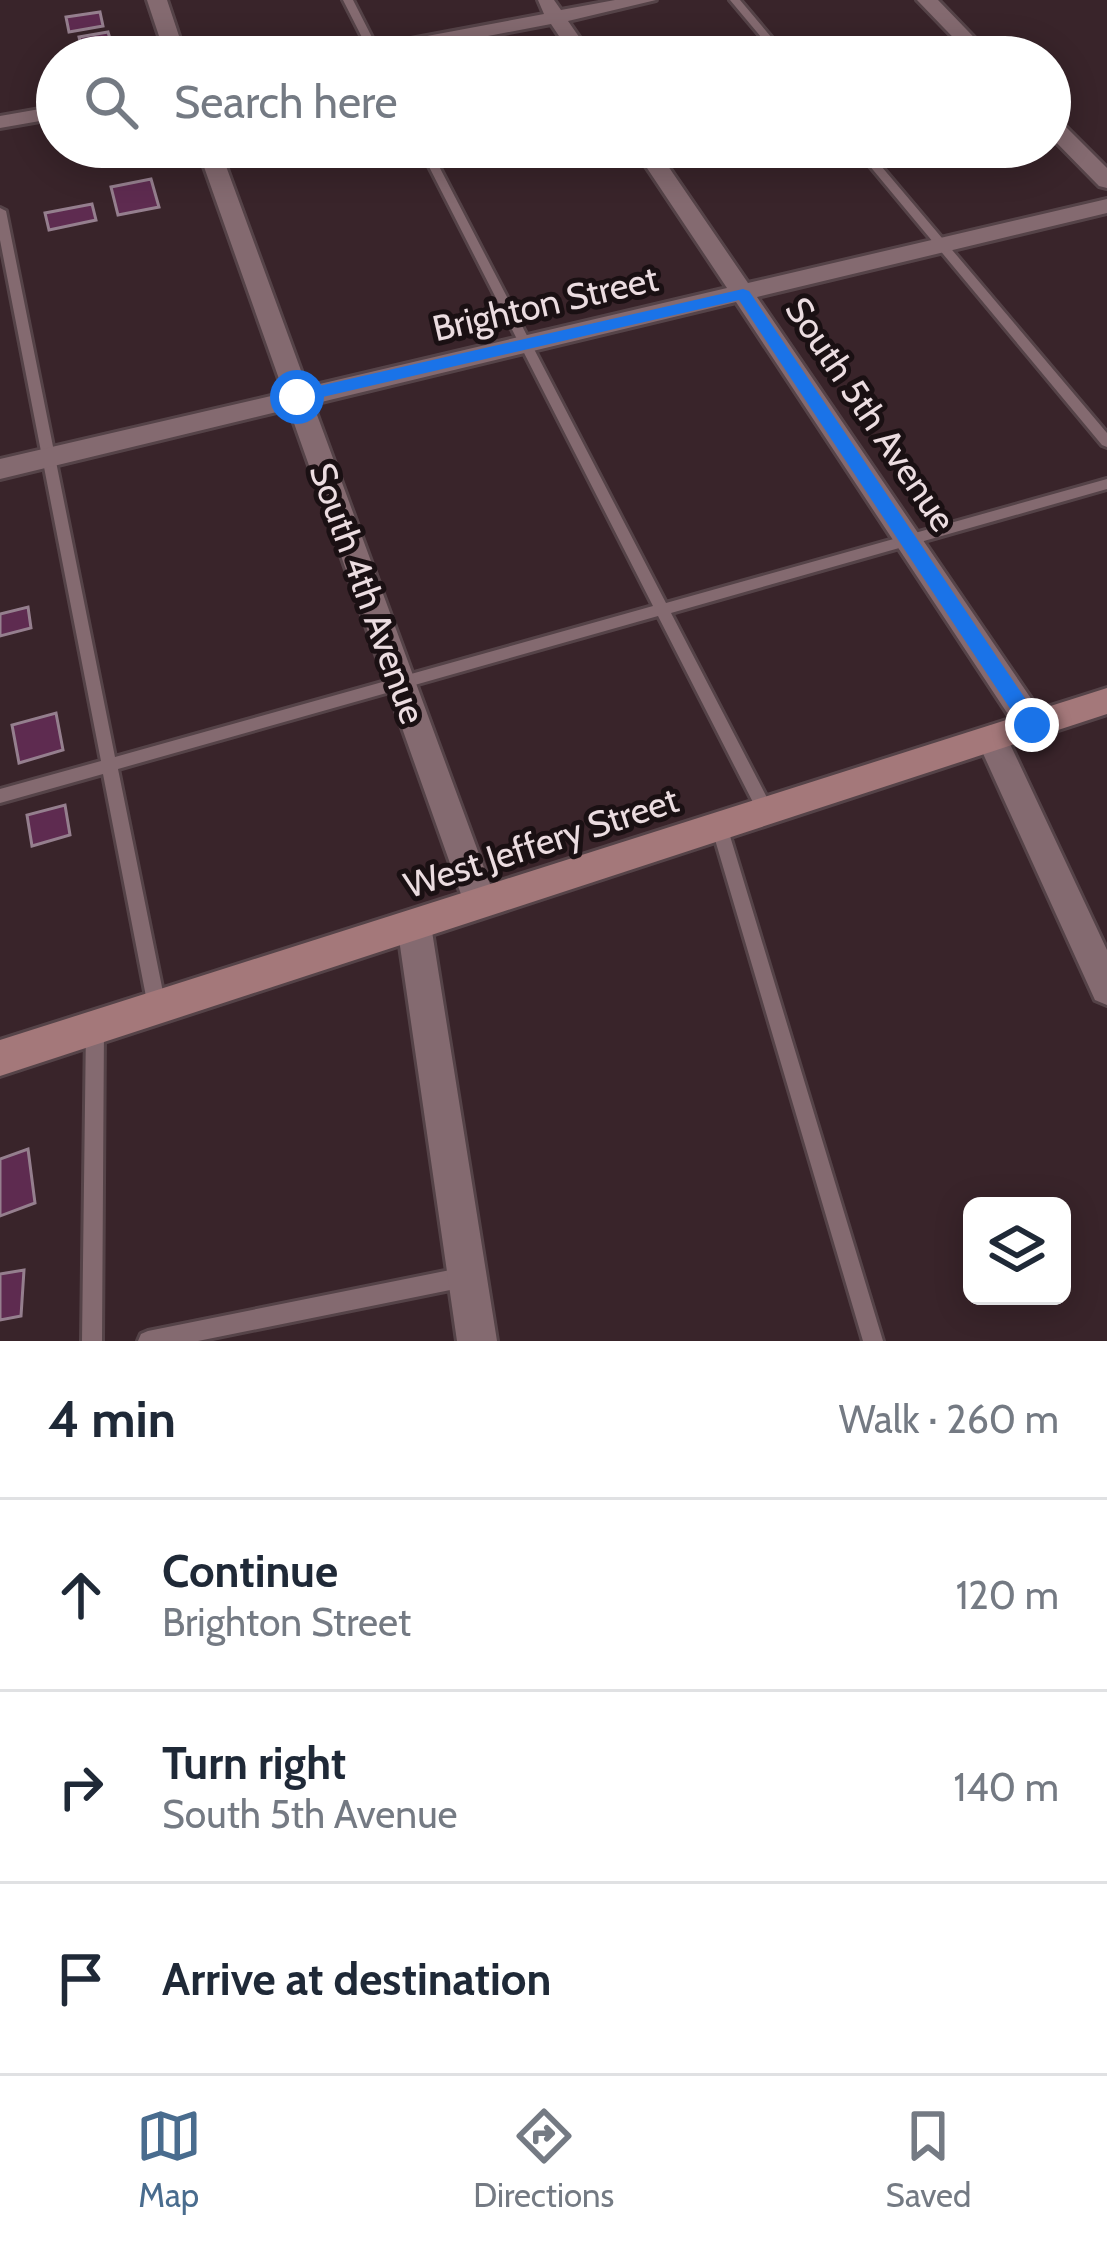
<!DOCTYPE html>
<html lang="en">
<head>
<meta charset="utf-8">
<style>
  :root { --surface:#fff; --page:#f6f6f7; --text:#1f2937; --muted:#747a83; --line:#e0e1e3; --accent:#496c8e }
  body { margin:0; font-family:Cabin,sans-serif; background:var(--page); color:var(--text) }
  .controls { position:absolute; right:36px; bottom:36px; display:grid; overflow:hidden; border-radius:18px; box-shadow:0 6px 30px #0003 }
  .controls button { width:108px; height:108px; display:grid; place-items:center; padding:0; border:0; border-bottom:3px solid var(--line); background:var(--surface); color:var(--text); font:60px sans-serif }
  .stop { position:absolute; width:36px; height:36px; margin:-27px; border:9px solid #1a73e8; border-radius:50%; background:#fff }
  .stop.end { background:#1a73e8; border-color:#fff; box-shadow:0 3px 12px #0008 }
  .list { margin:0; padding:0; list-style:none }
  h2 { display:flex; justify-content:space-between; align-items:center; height:156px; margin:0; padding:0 48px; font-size:51px }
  h2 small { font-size:39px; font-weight:400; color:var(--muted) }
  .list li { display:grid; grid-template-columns:78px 1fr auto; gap:36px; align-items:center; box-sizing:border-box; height:192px; padding:0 48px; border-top:3px solid var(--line) }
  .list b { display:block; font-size:45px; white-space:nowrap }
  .list p { margin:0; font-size:39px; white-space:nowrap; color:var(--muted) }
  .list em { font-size:39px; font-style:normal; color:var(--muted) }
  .icon { flex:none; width:66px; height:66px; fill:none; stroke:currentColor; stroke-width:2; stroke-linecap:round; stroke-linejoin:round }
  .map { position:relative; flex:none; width:1107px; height:1341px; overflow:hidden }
  .search { position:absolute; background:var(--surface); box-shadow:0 6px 30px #0003; left:36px; right:36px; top:36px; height:132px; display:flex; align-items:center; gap:30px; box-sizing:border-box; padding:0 42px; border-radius:66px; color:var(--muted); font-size:45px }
  .sheet { height:732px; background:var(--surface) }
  nav { display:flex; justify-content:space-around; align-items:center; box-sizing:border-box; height:168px; border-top:3px solid var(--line); background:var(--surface); font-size:33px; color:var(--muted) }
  nav a { display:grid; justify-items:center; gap:6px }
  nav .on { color:var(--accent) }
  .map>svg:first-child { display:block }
</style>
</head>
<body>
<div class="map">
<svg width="1107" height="1341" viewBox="0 0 1107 1341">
  <rect width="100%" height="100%" fill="#39242a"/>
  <!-- building -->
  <path fill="#5e2b50" stroke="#957f8e" stroke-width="3" d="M 100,12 L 103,26 L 69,32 L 66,17 Z
    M 108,32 L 111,42 L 118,41 L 122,53 L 84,57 L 79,37 Z
    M 151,179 L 159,207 L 118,215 L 111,187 Z
    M 92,204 L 96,220 L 49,230 L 45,213 Z
    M 28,607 L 31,628 L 0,636 L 0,614 Z
    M 56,713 L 63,750 L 19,763 L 12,725 Z
    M 65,805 L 70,835 L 32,846 L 27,815 Z
    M 28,1149 L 35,1203 L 0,1216 L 0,1159 Z
    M 24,1270 L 21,1316 L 0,1320 L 0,1274 Z"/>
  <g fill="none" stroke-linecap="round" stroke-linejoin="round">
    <!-- service casing -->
    <g stroke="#554348" stroke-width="6">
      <path id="service" d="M 343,0 L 353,0 L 382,57 L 372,57 Z
        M 730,0 L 740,0 L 788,57 L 778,57 Z
        M 419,147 L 429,147 L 666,603 L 1107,479 L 1107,489 L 671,613 L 774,811 L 772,816 L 766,818 L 760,816 L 658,616 L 118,769 L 166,1007 L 163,1013 L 157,1015 L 151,1013 L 148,1007 L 103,774 L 0,803 L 0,789 L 101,761 L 0,240 L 0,208 L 6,211 L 115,757 L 653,606 Z
        M 854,147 L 865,147 L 1107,433 L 1107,447 L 1102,445 Z
        M 719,819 L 725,821 L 727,826 L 883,1341 L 863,1341 L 711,826 L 713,821 Z
        M 95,1018 L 101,1021 L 104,1027 L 102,1341 L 82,1341 L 86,1027 L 89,1021 Z
        M 465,1267 L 472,1270 L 475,1277 L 472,1284 L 465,1287 L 198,1341 L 138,1341 L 141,1334 L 148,1331 Z"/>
    </g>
    <!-- minor casing -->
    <g stroke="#554348" stroke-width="6">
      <path id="minor" d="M 147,0 L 167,0 L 186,57 L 166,57 Z
        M 538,0 L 554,0 L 561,10 L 615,0 L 656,0 L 568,21 L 593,57 L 573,57 L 551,24 L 379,57 L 337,57 L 347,51 L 544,14 Z
        M 917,0 L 938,0 L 993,57 L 972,57 Z
        M 57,106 L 57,118 L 0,128 L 0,116 Z
        M 1050,118 L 1058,119 L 1107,168 L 1107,188 L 1099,186 L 1050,136 Z
        M 197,147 L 219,147 L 307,387 L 727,288 L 633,147 L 655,147 L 748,283 L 1107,199 L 1107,213 L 757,297 L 1043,716 L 1047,725 L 1043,734 L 1032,738 L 1021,734 L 736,302 L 313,404 L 497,903 L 492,914 L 480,918 L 468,914 L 289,409 L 0,479 L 0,459 L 284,393 Z
        M 992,725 L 1003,729 L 1107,950 L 1107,1005 L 1095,1000 L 976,738 L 981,729 Z
        M 414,909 L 426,914 L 431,925 L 497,1341 L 457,1341 L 397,925 L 402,914 Z"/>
    </g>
    <!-- secondary casing -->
    <g stroke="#554348" stroke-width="6">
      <path id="secondary" d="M 1107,688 L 1107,714 L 0,1076 L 0,1040 Z"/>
    </g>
    <!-- service -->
    <use href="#service" fill="#846a70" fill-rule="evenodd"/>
    <!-- minor -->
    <use href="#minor" fill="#846a70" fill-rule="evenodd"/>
    <!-- secondary -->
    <use href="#secondary" fill="#a4787a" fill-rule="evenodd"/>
  </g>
  <!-- route -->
  <path fill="#1a73e8" d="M 743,289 L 749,291 L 1039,719 L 1039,731 L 1025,731 L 739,300 L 297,403 L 289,397 L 297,391 Z"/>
  <g text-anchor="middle" stroke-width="10" stroke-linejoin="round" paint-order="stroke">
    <!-- street labels -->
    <g font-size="36" fill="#ebdce0" stroke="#1a1013">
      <text transform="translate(545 303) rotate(-13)" y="13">Brighton Street</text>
      <text transform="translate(871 414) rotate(56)" y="13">South 5th Avenue</text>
      <text transform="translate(368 593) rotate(70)" y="13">South 4th Avenue</text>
      <text transform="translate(541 842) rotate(-18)" y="13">West Jeffery Street</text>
    </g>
  </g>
</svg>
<div class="controls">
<button><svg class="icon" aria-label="layers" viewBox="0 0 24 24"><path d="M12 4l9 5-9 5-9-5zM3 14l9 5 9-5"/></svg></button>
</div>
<div class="stop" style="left:297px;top:397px"></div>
<div class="stop end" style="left:1032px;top:725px"></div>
<div class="search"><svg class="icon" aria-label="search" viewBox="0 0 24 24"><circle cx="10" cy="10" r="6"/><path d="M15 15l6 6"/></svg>Search here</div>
</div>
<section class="sheet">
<h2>4 min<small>Walk · 260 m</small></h2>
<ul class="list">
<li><svg class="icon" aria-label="ahead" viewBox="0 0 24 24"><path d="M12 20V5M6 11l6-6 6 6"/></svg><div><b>Continue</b><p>Brighton Street</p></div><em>120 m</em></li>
<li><svg class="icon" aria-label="right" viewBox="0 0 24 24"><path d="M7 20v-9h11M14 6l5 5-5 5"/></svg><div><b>Turn right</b><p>South 5th Avenue</p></div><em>140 m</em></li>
<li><svg class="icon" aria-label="arrive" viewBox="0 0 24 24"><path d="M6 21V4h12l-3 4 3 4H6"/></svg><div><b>Arrive at destination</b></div></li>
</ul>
</section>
<nav>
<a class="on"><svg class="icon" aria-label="map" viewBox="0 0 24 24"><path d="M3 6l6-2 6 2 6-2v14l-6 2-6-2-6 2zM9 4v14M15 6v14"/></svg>Map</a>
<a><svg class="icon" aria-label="directions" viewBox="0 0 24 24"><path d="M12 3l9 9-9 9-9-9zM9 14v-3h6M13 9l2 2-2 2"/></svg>Directions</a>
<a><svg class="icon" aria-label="saved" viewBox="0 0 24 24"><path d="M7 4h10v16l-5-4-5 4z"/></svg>Saved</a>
</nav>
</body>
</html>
